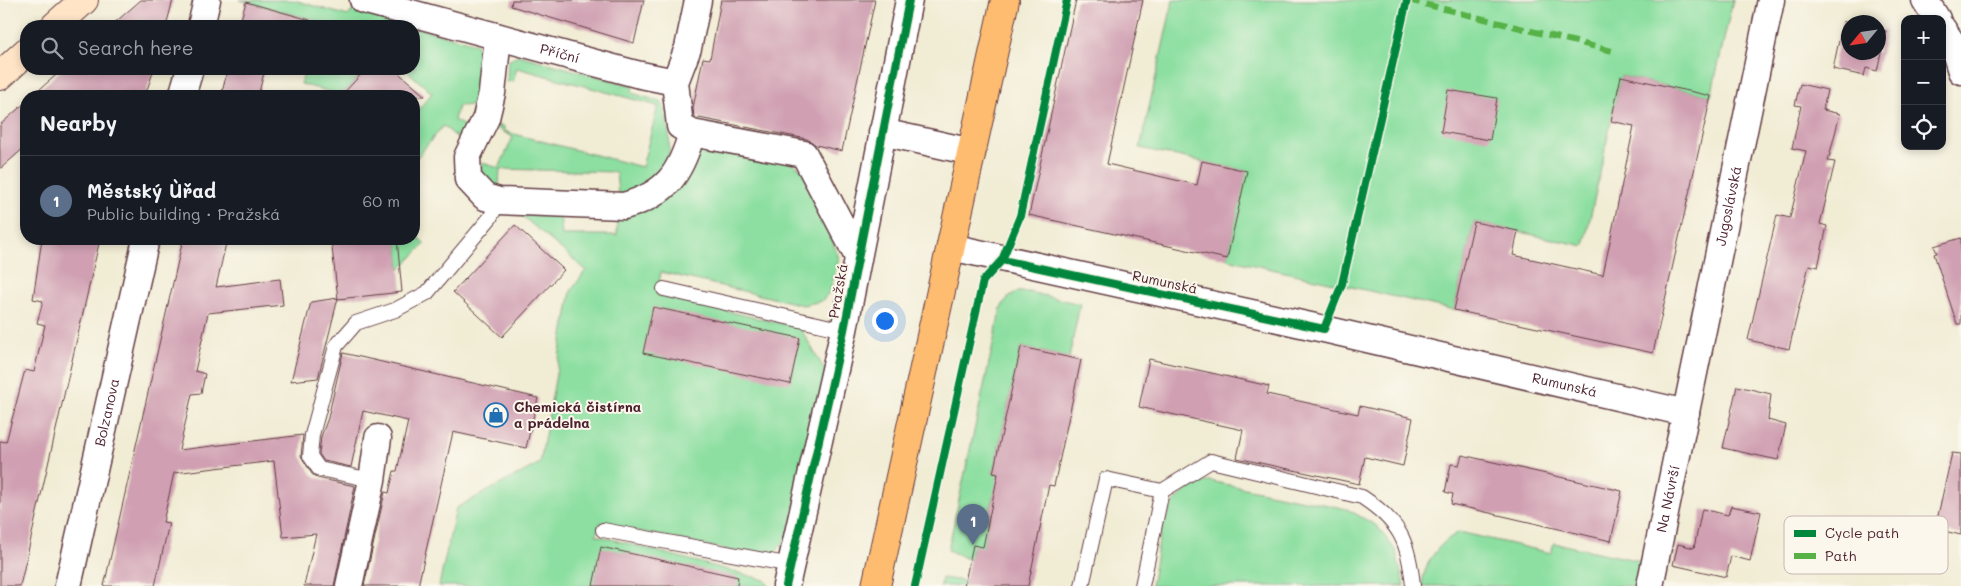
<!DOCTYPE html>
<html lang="en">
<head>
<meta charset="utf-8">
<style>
  :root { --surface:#171b24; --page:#242831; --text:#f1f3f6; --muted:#9ea1a6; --line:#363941; --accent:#db2777 }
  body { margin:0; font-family:Mali,sans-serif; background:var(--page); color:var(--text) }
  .controls { position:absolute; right:15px; top:15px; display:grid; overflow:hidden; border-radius:10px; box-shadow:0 2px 8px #0003 }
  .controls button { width:45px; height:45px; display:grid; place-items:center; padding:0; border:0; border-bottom:1px solid var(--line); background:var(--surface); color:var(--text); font:25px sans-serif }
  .compass { position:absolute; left:1841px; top:15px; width:45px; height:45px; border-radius:50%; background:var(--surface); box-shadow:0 2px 8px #0003; rotate:241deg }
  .you { position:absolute; left:884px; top:320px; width:18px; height:18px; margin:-12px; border:4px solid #fff; border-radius:50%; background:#1a73e8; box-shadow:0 0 0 8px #1a73e833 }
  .badge { display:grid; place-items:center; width:32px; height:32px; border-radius:50%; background:var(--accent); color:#fff; font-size:16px; font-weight:700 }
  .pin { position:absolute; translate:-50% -41px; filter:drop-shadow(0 1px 2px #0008) }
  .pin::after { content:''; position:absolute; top:26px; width:18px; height:15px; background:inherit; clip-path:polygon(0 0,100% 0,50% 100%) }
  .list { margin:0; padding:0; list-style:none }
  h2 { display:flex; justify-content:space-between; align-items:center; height:65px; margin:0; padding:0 20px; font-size:21px }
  h2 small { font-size:16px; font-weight:400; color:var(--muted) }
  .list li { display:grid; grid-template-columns:32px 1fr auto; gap:15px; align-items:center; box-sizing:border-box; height:90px; padding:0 20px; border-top:1px solid var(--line) }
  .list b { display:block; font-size:19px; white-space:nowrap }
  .list p { margin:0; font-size:16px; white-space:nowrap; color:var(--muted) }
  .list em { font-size:16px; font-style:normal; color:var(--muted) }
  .icon { flex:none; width:28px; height:28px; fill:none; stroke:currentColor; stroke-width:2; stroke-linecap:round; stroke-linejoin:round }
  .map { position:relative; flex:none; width:1961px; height:586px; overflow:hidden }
  .search { position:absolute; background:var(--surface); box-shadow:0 2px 8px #0003; left:20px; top:20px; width:400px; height:55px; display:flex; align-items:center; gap:12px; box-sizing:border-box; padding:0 18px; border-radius:20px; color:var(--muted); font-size:19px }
  .panel { position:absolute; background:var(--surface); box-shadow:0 2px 8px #0003; left:20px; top:90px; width:400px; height:155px; border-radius:20px }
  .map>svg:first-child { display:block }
</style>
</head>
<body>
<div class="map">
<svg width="1961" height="586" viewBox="0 0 1961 586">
  <rect width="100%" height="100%" fill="#fbf7ec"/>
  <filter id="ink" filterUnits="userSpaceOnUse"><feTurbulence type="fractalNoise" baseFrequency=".02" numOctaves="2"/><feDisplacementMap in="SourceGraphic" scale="10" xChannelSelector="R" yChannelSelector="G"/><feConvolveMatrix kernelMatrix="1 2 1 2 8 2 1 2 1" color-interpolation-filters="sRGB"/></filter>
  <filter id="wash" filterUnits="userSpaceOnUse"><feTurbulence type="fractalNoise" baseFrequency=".0096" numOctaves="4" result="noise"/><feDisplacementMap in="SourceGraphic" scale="20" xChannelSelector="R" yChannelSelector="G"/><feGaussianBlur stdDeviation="1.12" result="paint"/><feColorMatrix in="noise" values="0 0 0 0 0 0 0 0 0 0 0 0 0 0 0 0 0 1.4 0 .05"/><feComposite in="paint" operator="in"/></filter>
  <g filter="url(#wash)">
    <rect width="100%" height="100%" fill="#f1ecd4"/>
    <!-- green -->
    <path fill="#8cdfa0" stroke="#6b7f66" d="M 240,0 L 294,0 L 348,16 L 352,11 L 411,26 L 317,26 L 318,21 Z
      M 1173,0 L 1733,0 L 1711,96 L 1621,76 L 1584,246 L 1474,222 L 1454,310 L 1227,259 L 1246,171 L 1140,148 Z
      M 414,27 L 476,44 L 482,53 L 474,105 L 458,106 L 454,120 L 466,127 L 459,139 L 443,126 L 414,161 L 414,115 L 432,93 L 405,69 L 414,69 Z
      M 518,55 L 633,86 L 632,93 L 661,102 C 669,113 673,156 665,167 C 660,174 652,178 646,182 L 649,187 L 632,196 L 618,193 L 616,172 L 500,169 L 499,185 L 496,187 L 483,177 L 479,169 L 482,163 L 499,168 L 513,137 L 498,129 L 497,125 L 504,127 L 504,131 L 514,134 L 642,167 L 658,106 L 517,68 L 513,81 L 507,82 L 508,61 Z
      M 305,69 L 365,69 L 342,95 L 301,84 Z
      M 708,147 L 786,159 L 804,171 L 839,258 L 830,291 L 822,301 L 803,305 L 661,272 L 657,295 L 800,328 L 826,372 L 788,537 L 775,553 L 757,556 L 600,523 L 596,535 L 765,580 L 769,586 L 439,586 L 456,508 L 540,463 L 571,291 L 586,270 L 521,215 L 560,215 L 562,235 L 617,235 L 617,218 L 680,183 L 701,151 Z
      M 414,233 L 425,244 L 400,269 L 397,239 L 414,239 Z
      M 1016,292 L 1029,292 L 1080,304 L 1069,358 L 1021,347 L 993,473 L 1003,476 L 993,497 L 983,548 L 972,548 L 970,560 L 948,550 L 1001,308 L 1006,300 Z
      M 1210,481 L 1347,509 L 1377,526 L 1396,551 L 1404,586 L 1151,586 C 1160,544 1159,491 1210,481 Z
      M 1459,532 L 1551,553 L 1554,543 L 1650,563 L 1645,586 L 1422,586 C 1424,562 1439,543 1459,532 Z
      M 942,578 L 965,581 L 964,586 L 940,586 Z"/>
    <g id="blocks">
      <!-- building -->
      <path fill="#d0a0b2" d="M 141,0 L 173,0 L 166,26 L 111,26 Z
        M 512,0 L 644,0 L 634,43 L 511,6 Z
        M 721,0 L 875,0 L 842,151 L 816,145 L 807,139 L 694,117 L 693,108 L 703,58 L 710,59 Z
        M 1076,0 L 1143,0 L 1107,164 L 1197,185 L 1202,161 L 1247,171 L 1227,259 L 1029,215 Z
        M 246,2 L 310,20 L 310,26 L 239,26 Z
        M 1843,21 L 1848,23 L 1848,52 L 1878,52 L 1878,29 L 1886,31 L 1877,71 L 1866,68 L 1864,76 L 1833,69 Z
        M 63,69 L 154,69 L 145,96 L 32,96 Z
        M 228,69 L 265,69 L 258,96 L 221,96 Z
        M 366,69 L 394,69 L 425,96 L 341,96 Z
        M 1621,76 L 1711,96 L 1653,353 L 1454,310 L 1474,222 L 1518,231 L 1513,255 L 1603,275 L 1634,126 L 1611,121 Z
        M 1800,84 L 1827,90 L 1823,110 L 1840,114 L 1828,161 L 1835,162 L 1820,224 L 1827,226 L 1818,267 L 1809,265 L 1789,349 L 1748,340 L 1777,215 L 1790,218 L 1806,151 L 1792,148 L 1801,106 L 1795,105 Z
        M 1448,90 L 1497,98 L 1490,140 L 1441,132 Z
        M 26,102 L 26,146 L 0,169 L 0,125 Z
        M 515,225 L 564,270 L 502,337 L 453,292 Z
        M 1961,238 L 1961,324 L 1957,324 L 1934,254 L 1937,253 L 1934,246 Z
        M 42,239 L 100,239 L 20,586 L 0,586 L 0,441 L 6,442 L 25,370 L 34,372 L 45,325 L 37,323 L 43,301 L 33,299 Z
        M 183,239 L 227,239 L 216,287 L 280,279 L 283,305 L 208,313 L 195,371 L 205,374 L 201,393 L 192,394 L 179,450 L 303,435 L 301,456 L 312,474 L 317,478 L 355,486 L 334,586 L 304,586 L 316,534 L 283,537 L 274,461 L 174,473 L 163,522 L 169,523 L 155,586 L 104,586 Z
        M 331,239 L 397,239 L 402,292 L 338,299 Z
        M 338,298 L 318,378 L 291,381 L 311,302 Z
        M 653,307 L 800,338 L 790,384 L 643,353 Z
        M 1021,347 L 1081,360 L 1054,486 L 1049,485 L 1028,586 L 964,586 L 973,545 L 983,547 L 998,474 L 993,473 Z
        M 343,353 L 538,398 L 526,448 L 453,432 L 418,586 L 364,586 L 385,492 L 389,493 L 394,471 L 397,471 L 408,421 L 363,411 L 351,467 L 324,461 L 319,454 L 321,437 L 328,418 Z
        M 1149,359 L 1269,386 L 1267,394 L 1358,414 L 1360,406 L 1413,418 L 1403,466 L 1365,457 L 1359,484 L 1237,458 L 1243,430 L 1139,407 Z
        M 1737,386 L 1771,394 L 1768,420 L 1786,425 L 1778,460 L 1723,448 Z
        M 1952,453 L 1961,454 L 1961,535 L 1935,529 Z
        M 1462,455 L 1622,491 L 1611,541 L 1451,504 L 1453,494 L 1445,492 L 1451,464 L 1459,465 Z
        M 1731,506 L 1761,512 L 1750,561 L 1731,556 L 1726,577 L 1673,565 L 1678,544 L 1694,548 L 1702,509 L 1728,515 Z
        M 601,547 L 738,577 L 737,586 L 593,586 Z"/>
    </g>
  </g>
  <g filter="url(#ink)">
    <use href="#blocks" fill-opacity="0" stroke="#633e44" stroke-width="1"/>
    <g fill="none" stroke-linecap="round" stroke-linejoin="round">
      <!-- service casing -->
      <g stroke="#633e44" stroke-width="16">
        <path id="service" d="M 664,289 L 844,330
          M 372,480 L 319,469 L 310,456 L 312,435 L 336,346 L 356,323 L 395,310 L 427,293 L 490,218 L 499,201
          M 603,530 L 791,565
          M 1082,586 L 1106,479 L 1162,491 L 1211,461 L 1362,497 C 1400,522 1409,542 1413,586
          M 1142,586 L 1162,491"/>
      </g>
      <!-- minor casing -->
      <g stroke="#633e44" stroke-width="29">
        <g id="minor">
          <path id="s1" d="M 363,0 L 636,74 L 675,82"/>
          <path d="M 698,0 L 688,48 L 675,82 L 680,126 L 692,133 L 804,154 L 857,255"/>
          <path d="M 1925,0 L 1937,19"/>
          <path d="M 201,26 L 207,0"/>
          <path d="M 1942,28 L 1952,43 L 1961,71"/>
          <path d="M 498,37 L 492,93 L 486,118 L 467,157 L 468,179 L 485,197 L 499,201 L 624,206 C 667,194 680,174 692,133"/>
          <path d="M 182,96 L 190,69"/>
          <path d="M 882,132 L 972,152"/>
          <path id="s2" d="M 951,247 L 1324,329 L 1686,413"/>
          <path id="s3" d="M 68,586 L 146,239"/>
          <path d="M 349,586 L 372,480 L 378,438"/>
          <path d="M 786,586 L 844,330 L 909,0"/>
          <path id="s4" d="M 1650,586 L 1771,0"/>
        </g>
      </g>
      <!-- secondary casing -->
      <g stroke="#633e44" stroke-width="30">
        <path id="secondary" d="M 55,26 L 84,0
          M 0,76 L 26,52"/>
      </g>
      <!-- primary casing -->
      <g stroke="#633e44" stroke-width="30">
        <path id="primary" d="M 876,586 L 1005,0"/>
      </g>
      <!-- service -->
      <use href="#service" stroke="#fff" stroke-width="14"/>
      <!-- minor -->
      <use href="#minor" stroke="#fff" stroke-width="26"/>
      <!-- secondary -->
      <use href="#secondary" stroke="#ffe4c6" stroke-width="28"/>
      <!-- primary -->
      <use href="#primary" stroke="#febc70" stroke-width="28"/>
      <!-- quiet -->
      <path stroke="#57b146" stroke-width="6" stroke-dasharray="12 6" stroke-linecap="butt" d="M 1408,0 L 1616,52"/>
      <!-- cycleway casing -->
      <g stroke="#fbf7ec" stroke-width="11">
        <path id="cycleway" d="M 1002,260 L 1324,329 L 1342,284 L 1407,0
          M 786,586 L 844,330 L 909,0
          M 915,586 L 983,281 L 1002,260 L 1020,216 L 1067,0"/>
      </g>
      <!-- cycleway -->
      <use href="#cycleway" stroke="#00873e" stroke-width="8"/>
    </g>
  </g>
  <!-- icons -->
  <defs>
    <g id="shop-ring" transform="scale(1.25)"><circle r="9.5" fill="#fbf7ec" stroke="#1f6fb2" stroke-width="1.5"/><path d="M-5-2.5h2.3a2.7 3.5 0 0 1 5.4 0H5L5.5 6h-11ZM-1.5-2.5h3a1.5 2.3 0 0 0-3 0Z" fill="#1f6fb2"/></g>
  </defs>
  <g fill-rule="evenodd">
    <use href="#shop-ring" x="496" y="415"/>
  </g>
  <g text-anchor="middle" stroke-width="4" stroke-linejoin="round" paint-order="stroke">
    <!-- street labels -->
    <g font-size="14" fill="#4a1f2b" stroke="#fbf7ec">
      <text dy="5" stroke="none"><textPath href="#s1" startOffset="204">Příční</textPath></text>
      <text dy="5" stroke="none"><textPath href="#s4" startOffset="388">Jugoslávská</textPath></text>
      <text transform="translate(1165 282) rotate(12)" y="5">Rumunská</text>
      <text transform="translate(838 291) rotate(-80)" y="5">Pražská</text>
      <text dy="5" stroke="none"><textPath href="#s2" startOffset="629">Rumunská</textPath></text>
      <text dy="5" stroke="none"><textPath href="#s3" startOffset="178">Bolzanova</textPath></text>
      <text dy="5" stroke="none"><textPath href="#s4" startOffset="89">Na Návrší</textPath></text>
    </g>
    <!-- poi labels -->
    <g font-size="14" font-weight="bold" fill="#4a1f2b" stroke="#fbf7ec" text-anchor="start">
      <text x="514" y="412">Chemická čistírna<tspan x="514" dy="16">a prádelna</tspan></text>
    </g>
  </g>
  <!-- legend -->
  <rect x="1784" y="516" width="164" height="58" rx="8" fill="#fbf7ec" stroke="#c6b6b2" stroke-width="1"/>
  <rect x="1794" y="530" width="22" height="7" fill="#00873e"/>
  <rect x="1794" y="553" width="22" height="6" fill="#57b146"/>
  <g font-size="14" fill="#4a1f2b">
    <text x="1825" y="538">Cycle path</text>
    <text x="1825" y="561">Path</text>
  </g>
</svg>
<div class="controls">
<button>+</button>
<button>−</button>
<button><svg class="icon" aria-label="locate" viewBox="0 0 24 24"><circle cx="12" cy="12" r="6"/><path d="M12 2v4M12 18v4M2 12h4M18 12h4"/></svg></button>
</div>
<svg class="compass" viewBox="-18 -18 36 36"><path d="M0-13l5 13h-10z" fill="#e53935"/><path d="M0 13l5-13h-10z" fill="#9ea1a6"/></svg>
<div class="you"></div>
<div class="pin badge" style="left:973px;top:545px;background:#5c6f8a">1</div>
<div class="search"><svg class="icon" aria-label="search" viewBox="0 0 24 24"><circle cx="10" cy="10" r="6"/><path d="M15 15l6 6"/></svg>Search here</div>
<section class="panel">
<h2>Nearby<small></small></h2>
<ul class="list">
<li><span class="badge" style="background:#5c6f8a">1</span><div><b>Městský Ùřad</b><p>Public building · Pražská</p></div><em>60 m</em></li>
</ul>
</section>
</div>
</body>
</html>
